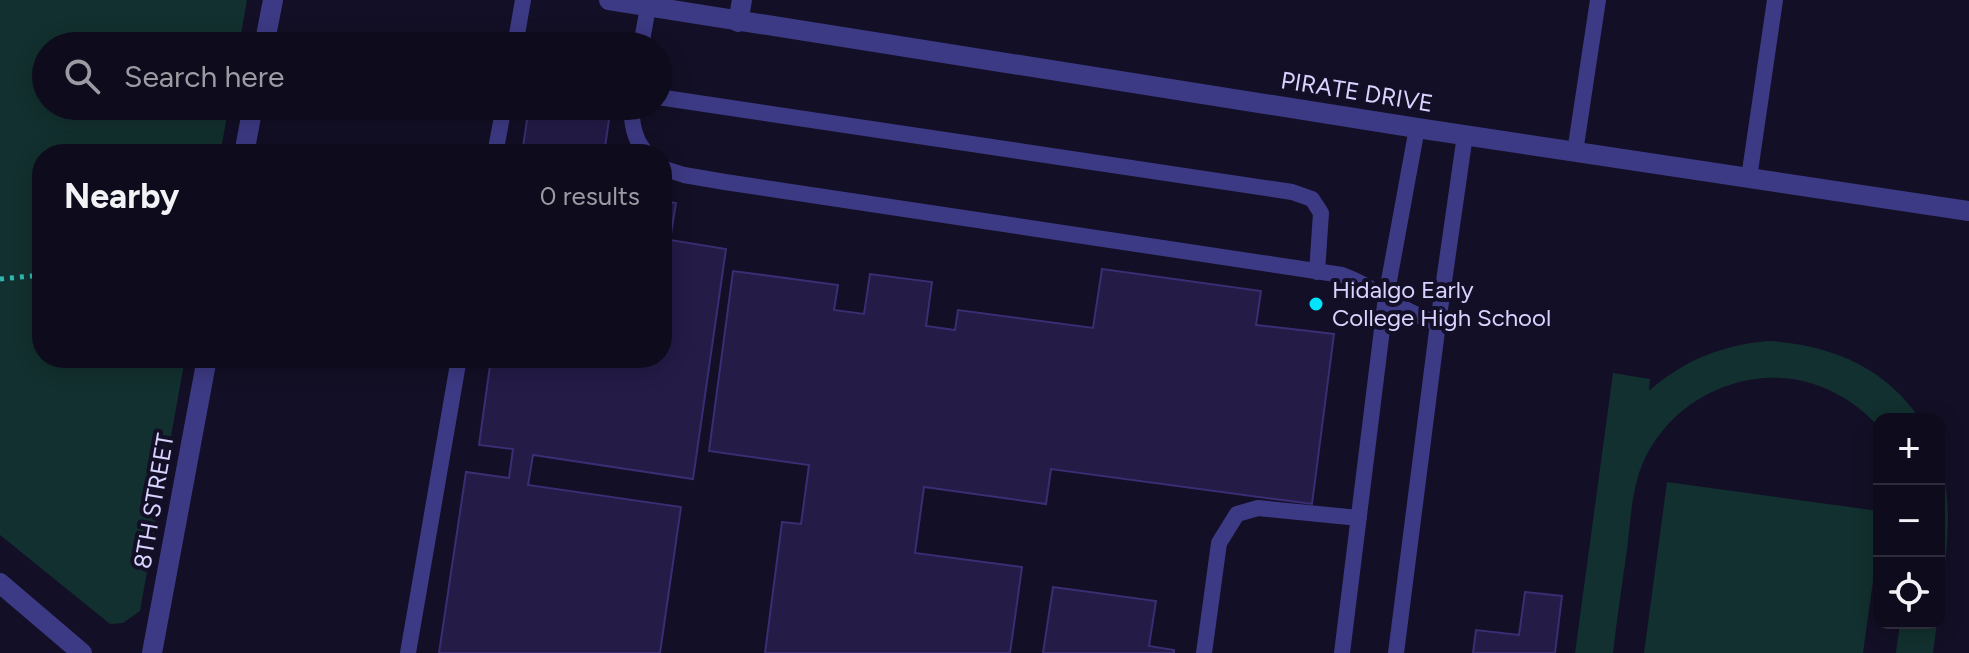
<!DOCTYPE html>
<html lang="en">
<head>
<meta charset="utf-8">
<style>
  :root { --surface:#0e0b1c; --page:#171425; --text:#f1f3f6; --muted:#9b9ba3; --line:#2e2b3b }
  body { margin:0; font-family:Figtree,sans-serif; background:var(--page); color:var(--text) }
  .controls { position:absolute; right:24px; bottom:24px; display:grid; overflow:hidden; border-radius:16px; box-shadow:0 4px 20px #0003 }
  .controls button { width:72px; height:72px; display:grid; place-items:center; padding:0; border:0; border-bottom:2px solid var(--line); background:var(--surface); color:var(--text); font:40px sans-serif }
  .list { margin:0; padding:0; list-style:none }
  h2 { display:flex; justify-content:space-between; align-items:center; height:104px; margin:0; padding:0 32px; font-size:34px }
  h2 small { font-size:26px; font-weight:400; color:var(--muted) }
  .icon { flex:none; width:44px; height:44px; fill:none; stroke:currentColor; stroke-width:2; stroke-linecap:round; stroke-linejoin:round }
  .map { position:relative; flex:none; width:1969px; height:653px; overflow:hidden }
  .search { position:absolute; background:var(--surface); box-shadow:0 4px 20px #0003; left:32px; top:32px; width:640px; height:88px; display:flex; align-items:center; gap:20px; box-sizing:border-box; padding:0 28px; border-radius:44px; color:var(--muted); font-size:30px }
  .panel { position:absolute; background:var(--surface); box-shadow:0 4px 20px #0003; left:32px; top:144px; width:640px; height:224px; border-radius:32px }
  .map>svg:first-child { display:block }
</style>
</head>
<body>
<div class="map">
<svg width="1969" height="653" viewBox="0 0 1969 653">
  <rect width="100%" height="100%" fill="#130f26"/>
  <!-- green -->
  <path fill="#12302f" d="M 0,0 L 247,0 L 239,46 L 46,46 L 46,106 L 229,106 L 220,154 L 42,154 L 42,358 L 185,358 L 140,611 L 123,623 L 110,624 L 0,535 Z
    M 1768,341 C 1829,344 1885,367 1920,419 L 1879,419 L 1879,427 C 1850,395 1809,375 1765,378 C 1707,382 1655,421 1638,477 C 1631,500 1630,526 1627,550 C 1622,584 1617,619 1613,653 L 1575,653 L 1613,373 L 1650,379 L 1649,391 C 1684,360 1722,345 1768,341 Z
    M 1939,456 C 1955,508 1946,557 1939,610 Z
    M 1667,482 L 1879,511 L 1879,538 L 1863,653 L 1644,653 Z
    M 1900,623 L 1937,623 L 1933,653 L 1896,653 Z"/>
  <!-- building -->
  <path fill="#241b47" stroke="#3b2d73" stroke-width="2" d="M 529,106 L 611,106 L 604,154 L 522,154 Z
    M 662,201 L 676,203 L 670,240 L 726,249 L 693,479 L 533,455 L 528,485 L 681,507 L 660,653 L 439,653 L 466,472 L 509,478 L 513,449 L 479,445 L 491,358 L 662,358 Z
    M 1102,269 L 1261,291 L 1256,325 L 1334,334 L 1312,504 L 1051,469 L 1046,504 L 924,487 L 915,553 L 1022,567 L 1010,653 L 765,653 L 782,522 L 801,524 L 809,465 L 709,451 L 733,271 L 838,285 L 834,310 L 864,314 L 870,274 L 932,282 L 926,326 L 955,330 L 958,310 L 1093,328 Z
    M 1053,587 L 1156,601 L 1149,646 L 1174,650 L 1174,653 L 1043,653 Z
    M 1525,592 L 1562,596 L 1555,653 L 1473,653 L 1476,630 L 1519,635 Z"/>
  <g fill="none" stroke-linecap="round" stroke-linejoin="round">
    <!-- path -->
    <path stroke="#2fb8b0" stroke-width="5" stroke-dasharray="4 6" stroke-linecap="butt" d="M 0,279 L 42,275"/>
    <!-- lane -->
    <path stroke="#3d3a85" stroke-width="16" d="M 515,46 L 523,0
      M 641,46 L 648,7
      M 658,97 L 1292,192 L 1312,199 L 1321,213 L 1317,272
      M 632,106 C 631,124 634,140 647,154
      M 1575,152 L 1598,0
      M 495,154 L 504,106
      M 662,168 L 684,175 L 725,182 L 1342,275 C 1377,287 1402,313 1438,323
      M 1749,178 L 1775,0
      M 408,653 L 459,358
      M 1204,653 L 1219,543 L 1237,514 L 1258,508 L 1359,518
      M 1342,653 L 1386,297 L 1417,128
      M 1396,653 L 1438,323 L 1465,135"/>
    <!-- street -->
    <path stroke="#3d3a85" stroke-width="20" d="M 609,0 L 1417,128 L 1969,211
      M 738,22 L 742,0
      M 264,46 L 273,0
      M 244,154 L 253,106
      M 0,583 L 82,653
      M 152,653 L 207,358"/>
  </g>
  <!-- markers -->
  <circle fill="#00e5ff" stroke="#130f26" stroke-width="3" cx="1316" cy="304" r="8"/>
  <g text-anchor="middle" stroke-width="8" stroke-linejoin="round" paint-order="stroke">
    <!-- street labels -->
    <g font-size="24" fill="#d9d4ff" stroke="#130f26">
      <text transform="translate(1357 92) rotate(9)" y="8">PIRATE DRIVE</text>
      <text transform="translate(154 501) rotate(-80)" y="8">8TH STREET</text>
    </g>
    <!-- poi labels -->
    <g font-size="24" fill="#d9d4ff" stroke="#130f26" text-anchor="start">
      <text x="1332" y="298">Hidalgo Early<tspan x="1332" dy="28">College High School</tspan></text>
    </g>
  </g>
</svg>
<div class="controls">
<button>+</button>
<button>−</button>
<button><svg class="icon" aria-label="locate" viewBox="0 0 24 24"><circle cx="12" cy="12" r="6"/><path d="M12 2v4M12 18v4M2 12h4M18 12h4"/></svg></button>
</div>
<div class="search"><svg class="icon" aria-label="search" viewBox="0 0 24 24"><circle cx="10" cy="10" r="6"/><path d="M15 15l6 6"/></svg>Search here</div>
<section class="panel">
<h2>Nearby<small>0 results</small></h2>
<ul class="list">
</ul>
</section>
</div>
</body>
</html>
